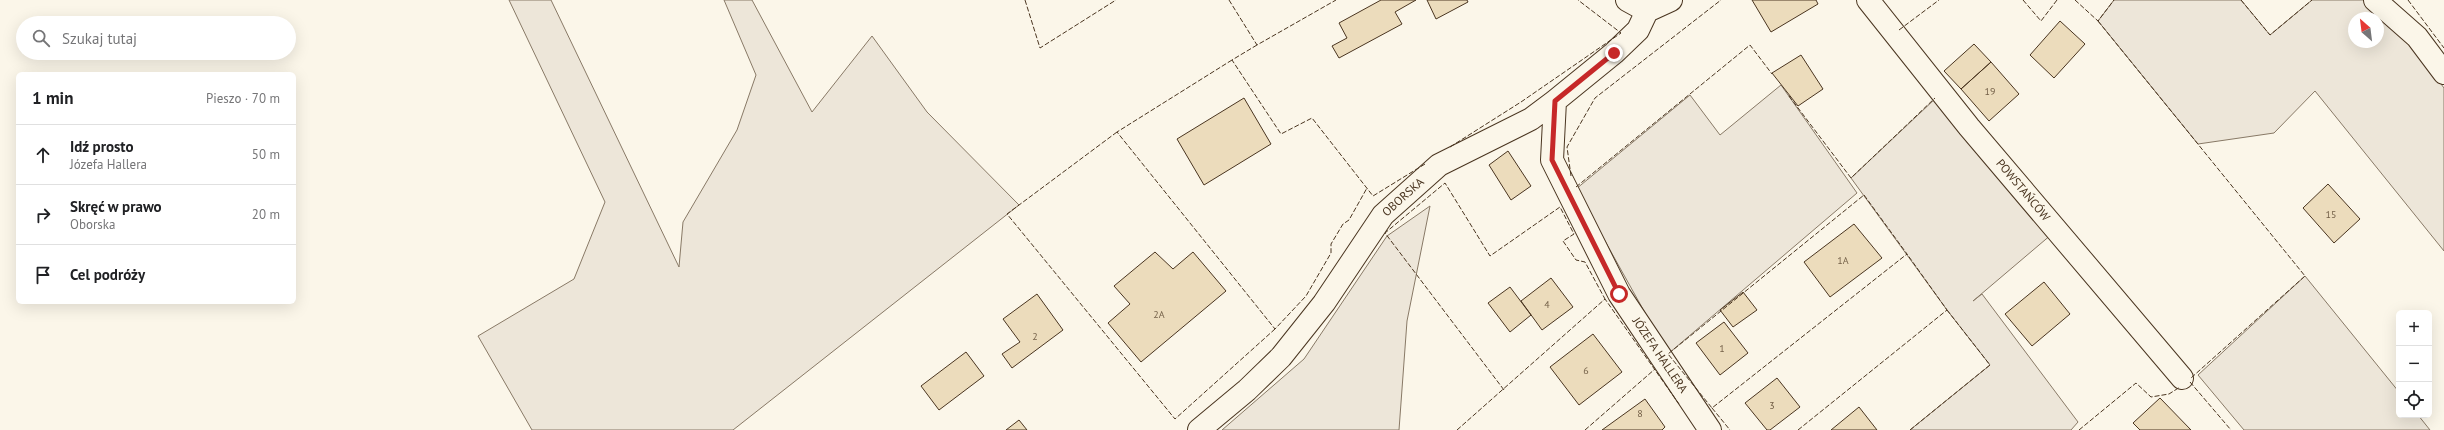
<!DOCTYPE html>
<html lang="pl">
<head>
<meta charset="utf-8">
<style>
  :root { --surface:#fff; --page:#f6f6f6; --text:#202124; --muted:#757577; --line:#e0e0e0 }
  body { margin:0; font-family:"PT Sans",sans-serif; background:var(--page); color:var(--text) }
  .controls { position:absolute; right:12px; bottom:12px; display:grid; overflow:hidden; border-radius:6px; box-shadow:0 4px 16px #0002 }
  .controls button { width:36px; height:36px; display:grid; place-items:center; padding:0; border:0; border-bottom:1px solid var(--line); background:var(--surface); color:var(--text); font:20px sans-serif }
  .compass { position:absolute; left:2348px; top:12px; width:36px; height:36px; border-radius:50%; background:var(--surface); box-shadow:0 4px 16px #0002; rotate:332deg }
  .stop { position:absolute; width:12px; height:12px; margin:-9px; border:3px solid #c62828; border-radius:50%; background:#fff }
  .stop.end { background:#c62828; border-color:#fff; box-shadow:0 1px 4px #0008 }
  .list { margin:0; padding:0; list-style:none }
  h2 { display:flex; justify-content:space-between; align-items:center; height:52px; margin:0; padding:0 16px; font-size:17px }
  h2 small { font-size:13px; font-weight:400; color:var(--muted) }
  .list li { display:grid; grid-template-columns:26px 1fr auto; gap:12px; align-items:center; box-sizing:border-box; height:60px; padding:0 16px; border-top:1px solid var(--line) }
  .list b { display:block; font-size:15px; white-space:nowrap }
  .list p { margin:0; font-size:13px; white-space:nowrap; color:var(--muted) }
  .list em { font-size:13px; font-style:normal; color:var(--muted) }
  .icon { flex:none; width:22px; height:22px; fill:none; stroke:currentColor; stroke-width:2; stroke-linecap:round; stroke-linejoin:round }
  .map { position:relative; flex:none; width:2444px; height:430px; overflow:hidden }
  .search { position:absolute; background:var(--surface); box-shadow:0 4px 16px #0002; left:16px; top:16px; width:280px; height:44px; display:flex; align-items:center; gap:10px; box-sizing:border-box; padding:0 14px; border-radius:22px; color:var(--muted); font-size:15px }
  .panel { position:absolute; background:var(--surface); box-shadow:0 4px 16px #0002; left:16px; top:72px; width:280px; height:232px; border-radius:6px }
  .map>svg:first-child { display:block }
</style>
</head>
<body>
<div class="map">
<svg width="2444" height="430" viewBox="0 0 2444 430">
  <rect width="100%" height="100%" fill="#fbf6e9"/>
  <!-- green -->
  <path fill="#ede6d9" stroke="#887966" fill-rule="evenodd" d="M 509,0 L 551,0 L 679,267 L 683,222 L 737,130 L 756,75 L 724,0 L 752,0 L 812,112 L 872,36 L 927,112 L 1019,205 L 733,430 L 532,430 L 478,336 L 574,279 L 605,202 Z
    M 2114,0 L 2241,0 L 2270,35 L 2312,0 L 2364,0 L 2409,41 L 2444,88 L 2444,251 L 2315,91 L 2274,133 L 2198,144 L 2098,21 ZM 2354,18 L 2378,18 L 2378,42 L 2354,42 Z
    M 1781,85 L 1857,193 L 1668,354 L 1576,189 L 1690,95 L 1720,135 Z
    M 1936,98 L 2052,234 L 1973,301 L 1982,294 L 2078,422 L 2071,430 L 1910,430 L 1990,365 L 1947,310 L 1851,178 Z
    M 1430,206 L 1407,321 L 1399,430 L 1222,430 L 1304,359 L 1387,236 Z
    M 2305,276 L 2399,392 L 2399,415 L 2418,415 L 2430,430 L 2244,430 L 2198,375 Z"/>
  <!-- building -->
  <path fill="#ecdcbc" stroke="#4a3520" d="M 1381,0 L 1416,0 L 1395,12 L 1402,24 L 1339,58 L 1332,46 L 1347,38 L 1339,23 Z
    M 1427,0 L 1467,0 L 1468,2 L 1436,19 Z
    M 1752,0 L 1816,0 L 1818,4 L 1771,32 Z
    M 2060,21 L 2085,44 L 2054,78 L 2030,55 Z
    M 1974,44 L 1991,62 L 1961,89 L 1944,71 Z
    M 1801,55 L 1823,89 L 1798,106 L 1772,73 Z
    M 1991,62 L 2019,94 L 1989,121 L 1961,89 Z
    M 1244,98 L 1271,144 L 1204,185 L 1177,139 Z
    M 1508,151 L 1531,186 L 1511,200 L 1489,165 Z
    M 2328,184 L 2360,219 L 2334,243 L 2303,208 Z
    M 1854,224 L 1882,258 L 1830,297 L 1804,262 Z
    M 1155,252 L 1173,269 L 1193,252 L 1226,291 L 1141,362 L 1108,323 L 1130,304 L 1114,286 Z
    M 1551,278 L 1573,307 L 1542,330 L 1521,301 Z
    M 2044,282 L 2070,314 L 2032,346 L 2005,314 Z
    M 1510,287 L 1531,315 L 1510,332 L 1488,303 Z
    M 1743,292 L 1757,310 L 1733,327 L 1720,310 Z
    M 1037,294 L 1063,330 L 1012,368 L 1002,354 L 1020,342 L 1003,319 Z
    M 1724,322 L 1748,353 L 1720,375 L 1696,343 Z
    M 1593,334 L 1622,372 L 1579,405 L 1550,367 Z
    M 966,352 L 984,376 L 939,410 L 921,386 Z
    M 1777,378 L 1800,407 L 1770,430 L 1767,430 L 1745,403 Z
    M 2160,398 L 2191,430 L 2140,430 L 2133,423 Z
    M 1645,399 L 1665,427 L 1662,430 L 1602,430 Z
    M 1859,407 L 1877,430 L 1831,430 Z
    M 1019,420 L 1027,430 L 1006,430 Z"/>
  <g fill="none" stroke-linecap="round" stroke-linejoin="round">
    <!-- minor casing -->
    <g stroke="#4a3520" stroke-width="24">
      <path id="minor" d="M 1627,0 L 1647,11
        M 1868,0 L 1969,127 L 2182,378
        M 2375,0 L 2417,37 L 2444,73
        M 1647,11 L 1671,0
        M 1555,101 L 1552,160 L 1619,294 L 1710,430
        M 1199,430 L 1247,390 L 1281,357 L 1324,303 L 1383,215 L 1439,165 L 1531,119 L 1555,101 L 1614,53 L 1638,30 L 1647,11"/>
    </g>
    <!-- minor -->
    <use href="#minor" stroke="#fbf6e9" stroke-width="22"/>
    <!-- fence -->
    <path stroke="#4a3520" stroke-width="1" stroke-dasharray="5 2" stroke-linecap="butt" d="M 1025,0 L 1040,48 L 1116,0
      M 1229,0 L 1257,45 L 1336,0
      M 2023,0 L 2041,21 L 2057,0
      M 2075,0 L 2098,21 L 2114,0
      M 2241,0 L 2270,35 L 2312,0
      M 2408,0 L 2444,48
      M 2098,21 L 2305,276 L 2191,378
      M 1899,30 L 1939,0
      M 1257,45 L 1232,60 L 1281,134 L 1312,118 L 1373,196 L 1425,164
      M 1232,60 L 1117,132 L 1275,329 L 1306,296 L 1331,253 L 1331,244 L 1343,224 L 1349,220 L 1367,188
      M 1789,96 L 1851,178 L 1935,98
      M 1117,132 L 1007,214 L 1175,419 L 1275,329
      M 1450,147 L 1521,102 L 1621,33 L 1578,0
      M 1571,176 L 1567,147 L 1595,98 L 1721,0
      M 1576,187 L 1750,45 L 1772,74
      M 1864,195 L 1907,254 L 1712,408 L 1668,354 Z
      M 2190,382 L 2231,430
      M 1504,390 L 1385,233 L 1445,183 L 1490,256 L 1560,207 L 1574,234 L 1563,241 L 1576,260 L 1585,262 L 1605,299
      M 1712,408 L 1730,430
      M 1457,430 L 1605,299 L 1679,404
      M 1585,430 L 1655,369
      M 1798,430 L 1947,310 L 1907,254
      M 1910,430 L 1990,365 L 1947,310
      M 2079,430 L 2136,383 L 2151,397 L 2169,394 L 2180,387"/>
  </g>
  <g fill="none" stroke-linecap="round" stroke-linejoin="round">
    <!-- route -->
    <path stroke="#c62828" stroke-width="5" d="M 1614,53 L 1555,101 L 1552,160 L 1619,294"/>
  </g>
  <g text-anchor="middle" stroke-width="3" stroke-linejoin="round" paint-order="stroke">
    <!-- number labels -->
    <g font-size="10" fill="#725f47">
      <text x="1990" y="95">19</text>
      <text x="2331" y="218">15</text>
      <text x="1843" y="264">1A</text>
      <text x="1547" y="308">4</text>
      <text x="1159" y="318">2A</text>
      <text x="1035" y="340">2</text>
      <text x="1722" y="352">1</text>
      <text x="1586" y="374">6</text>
      <text x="1772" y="409">3</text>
      <text x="1640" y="417">8</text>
    </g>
    <!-- street labels -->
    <g font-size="12" fill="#4a3520" stroke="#fbf6e9">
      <text transform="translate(2023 190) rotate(50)" y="4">POWSTAŃCÓW</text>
      <text transform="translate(1403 197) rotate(-42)" y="4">OBORSKA</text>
      <text transform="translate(1660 355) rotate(56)" y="4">JÓZEFA HALLERA</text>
    </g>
  </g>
</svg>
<div class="controls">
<button>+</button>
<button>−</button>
<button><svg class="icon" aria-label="locate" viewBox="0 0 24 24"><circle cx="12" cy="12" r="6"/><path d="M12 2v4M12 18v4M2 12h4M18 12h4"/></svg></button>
</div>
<svg class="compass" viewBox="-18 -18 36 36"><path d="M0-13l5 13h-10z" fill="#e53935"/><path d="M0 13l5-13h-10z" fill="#757577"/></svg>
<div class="stop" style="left:1619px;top:294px"></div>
<div class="stop end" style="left:1614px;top:53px"></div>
<div class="search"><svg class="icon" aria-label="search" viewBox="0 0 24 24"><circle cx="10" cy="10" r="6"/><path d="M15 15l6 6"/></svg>Szukaj tutaj</div>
<section class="panel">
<h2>1 min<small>Pieszo · 70 m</small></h2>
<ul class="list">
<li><svg class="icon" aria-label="ahead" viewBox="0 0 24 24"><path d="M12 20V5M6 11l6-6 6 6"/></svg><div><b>Idź prosto</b><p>Józefa Hallera</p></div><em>50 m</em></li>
<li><svg class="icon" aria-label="right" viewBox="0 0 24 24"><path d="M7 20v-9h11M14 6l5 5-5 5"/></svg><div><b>Skręć w prawo</b><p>Oborska</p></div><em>20 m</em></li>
<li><svg class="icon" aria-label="arrive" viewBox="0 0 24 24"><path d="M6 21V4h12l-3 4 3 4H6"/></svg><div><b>Cel podróży</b></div></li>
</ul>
</section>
</div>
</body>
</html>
